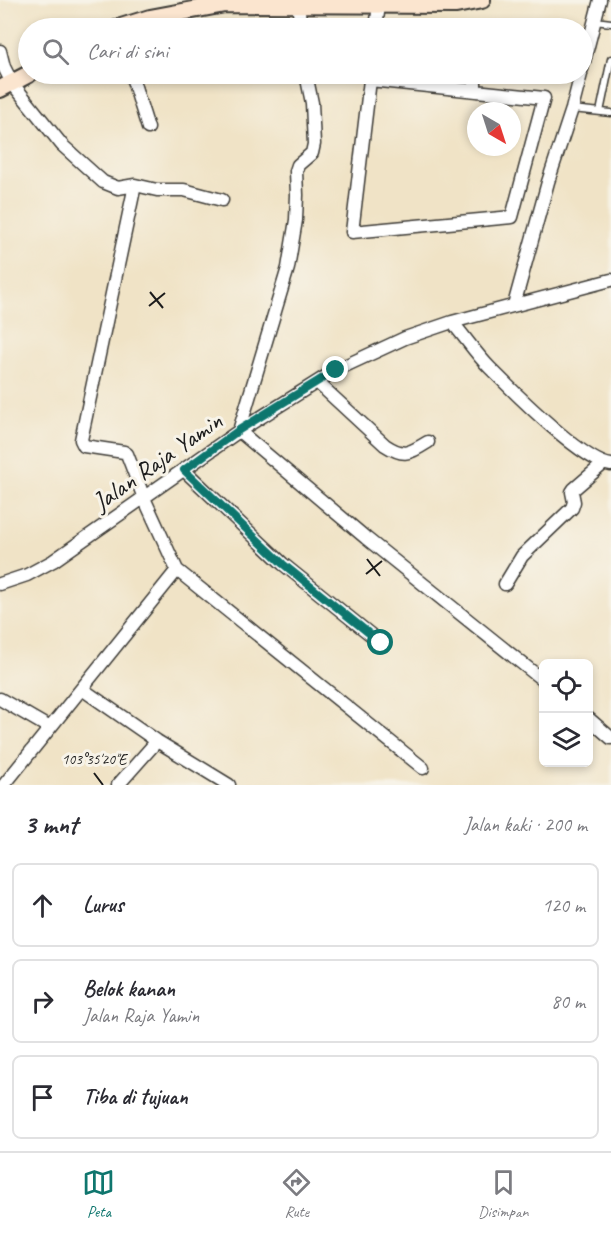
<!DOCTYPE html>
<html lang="id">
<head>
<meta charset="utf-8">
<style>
  :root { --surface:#fff; --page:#f2f2f3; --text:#2b2b33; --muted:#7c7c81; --line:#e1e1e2; --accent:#0f766e }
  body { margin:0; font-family:Caveat,sans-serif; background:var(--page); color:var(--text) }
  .controls { position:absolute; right:18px; bottom:18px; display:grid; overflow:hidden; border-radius:9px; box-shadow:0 3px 9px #0003 }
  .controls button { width:54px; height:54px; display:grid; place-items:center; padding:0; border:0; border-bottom:2px solid var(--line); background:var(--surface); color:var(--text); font:30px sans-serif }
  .compass { position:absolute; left:467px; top:102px; width:54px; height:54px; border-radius:50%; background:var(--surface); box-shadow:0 3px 9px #0003; rotate:141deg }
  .stop { position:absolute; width:18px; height:18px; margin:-14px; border:4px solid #0f766e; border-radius:50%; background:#fff }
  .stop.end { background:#0f766e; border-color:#fff; box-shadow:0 2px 6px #0008 }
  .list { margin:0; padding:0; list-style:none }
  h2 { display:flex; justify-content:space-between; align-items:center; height:78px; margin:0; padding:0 24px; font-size:26px }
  h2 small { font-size:20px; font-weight:400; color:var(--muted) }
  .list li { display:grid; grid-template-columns:39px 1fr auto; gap:18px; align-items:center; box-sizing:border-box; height:84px; margin:0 12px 12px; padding:0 12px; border:2px solid var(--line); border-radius:9px }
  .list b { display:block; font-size:22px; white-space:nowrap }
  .list p { margin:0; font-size:20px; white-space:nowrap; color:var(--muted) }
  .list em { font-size:20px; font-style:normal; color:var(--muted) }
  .icon { flex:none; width:33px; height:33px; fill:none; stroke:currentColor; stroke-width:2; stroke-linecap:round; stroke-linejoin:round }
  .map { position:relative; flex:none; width:611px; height:785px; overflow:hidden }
  .search { position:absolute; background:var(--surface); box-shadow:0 3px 9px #0003; left:18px; right:18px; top:18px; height:66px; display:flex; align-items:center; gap:15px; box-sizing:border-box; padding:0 21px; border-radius:33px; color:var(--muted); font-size:22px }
  .sheet { height:366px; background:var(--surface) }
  nav { display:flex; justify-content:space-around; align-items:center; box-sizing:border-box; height:84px; border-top:2px solid var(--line); background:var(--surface); font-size:16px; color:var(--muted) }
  nav a { display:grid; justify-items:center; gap:3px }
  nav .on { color:var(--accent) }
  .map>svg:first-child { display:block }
</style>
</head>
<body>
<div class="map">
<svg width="611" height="785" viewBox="0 0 611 785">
  <rect width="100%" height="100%" fill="#f7f3e8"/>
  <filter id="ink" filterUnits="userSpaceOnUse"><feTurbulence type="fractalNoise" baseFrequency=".0167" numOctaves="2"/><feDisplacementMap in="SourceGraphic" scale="12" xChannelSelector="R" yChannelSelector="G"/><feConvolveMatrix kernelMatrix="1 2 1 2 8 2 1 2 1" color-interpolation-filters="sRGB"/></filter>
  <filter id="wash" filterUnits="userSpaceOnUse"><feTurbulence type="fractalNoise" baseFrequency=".008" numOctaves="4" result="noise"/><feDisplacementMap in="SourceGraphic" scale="24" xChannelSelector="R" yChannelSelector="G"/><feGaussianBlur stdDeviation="1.35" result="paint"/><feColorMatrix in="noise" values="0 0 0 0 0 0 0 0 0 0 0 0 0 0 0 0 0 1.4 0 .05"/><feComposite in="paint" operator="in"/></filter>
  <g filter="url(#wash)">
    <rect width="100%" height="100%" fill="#f0e3c6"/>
  </g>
  <g filter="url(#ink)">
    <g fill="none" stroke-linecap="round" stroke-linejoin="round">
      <!-- lane casing -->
      <g stroke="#3c3a36" stroke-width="9">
        <path id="lane" d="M 595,21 L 611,23
          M 572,109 L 611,113
          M 600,112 L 611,59"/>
      </g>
      <!-- street casing -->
      <g stroke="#3c3a36" stroke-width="15">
        <path id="street" d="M 298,4 L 301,28
          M 376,28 L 379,5
          M 0,51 L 4,67 L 12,83 L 62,145 L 103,182 L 118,188 L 135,185 L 157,190 L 184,190 L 222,200
          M 582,69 L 600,0
          M 131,74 L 148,128
          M 306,74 L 312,103 L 314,144 L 312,153 L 298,165 L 296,171 L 297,195 L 296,220 L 288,268 L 239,431 L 366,538 L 544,681
          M 475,74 L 475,91
          M 370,80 L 544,98 L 512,217 L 352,232 L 370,80 L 371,74
          M 135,185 L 81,440 L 84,446 L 124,452 L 127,454 L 144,498 L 177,570 L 423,768
          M 514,305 L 548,182 L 572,109 L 581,74
          M 452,322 C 465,337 476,354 490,368 C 513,391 582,461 611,465
          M 317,382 L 385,445 C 405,458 409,453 428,442
          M 184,470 L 283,564 L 381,643
          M 0,584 L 27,575 L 53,561 L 239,431 L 336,370 L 405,338 L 452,322 L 611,280
          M 505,584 L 522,556 L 572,508 L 574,502 L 572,492 L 574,489 L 603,464
          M 82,689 L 157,741 L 229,785
          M 0,699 L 50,728
          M 588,718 L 611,738
          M 4,785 L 177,570
          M 118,785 L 157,741"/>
      </g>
      <!-- secondary casing -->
      <g stroke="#3c3a36" stroke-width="20">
        <path id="secondary" d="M 118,28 L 150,18 L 225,4 L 456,5 L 482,0
          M 0,89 L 29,74"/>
      </g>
      <!-- lane -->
      <use href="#lane" stroke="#fff" stroke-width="6"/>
      <!-- street -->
      <use href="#street" stroke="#fff" stroke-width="12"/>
      <!-- secondary -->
      <use href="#secondary" stroke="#fbe5cf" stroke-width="16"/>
    </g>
  </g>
  <g fill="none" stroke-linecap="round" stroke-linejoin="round" filter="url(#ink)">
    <!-- route -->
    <path stroke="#0f766e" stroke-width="8" d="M 336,370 L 239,430 L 184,470 L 283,564 L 381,643"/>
  </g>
  <!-- ticks -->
  <path fill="none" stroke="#1c1c1c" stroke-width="2" d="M 150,292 L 163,308M 149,306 L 165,293M 367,559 L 380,576M 366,574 L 382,561M 94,773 L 103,785"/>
  <g text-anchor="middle" stroke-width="6" stroke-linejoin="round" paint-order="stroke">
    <!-- street labels -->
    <g font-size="26" fill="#1c1c1c" stroke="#f7f3e8">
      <text transform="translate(157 461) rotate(-35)" y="9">Jalan Raja Yamin</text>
    </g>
  </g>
  <g font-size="15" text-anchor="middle" fill="#1c1c1c" stroke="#f7f3e8" stroke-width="6" stroke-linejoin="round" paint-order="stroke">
    <text x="94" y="764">103°35'20"E</text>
  </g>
</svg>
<div class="controls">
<button><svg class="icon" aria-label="locate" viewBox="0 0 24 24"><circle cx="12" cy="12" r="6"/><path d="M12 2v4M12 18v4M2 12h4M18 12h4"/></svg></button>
<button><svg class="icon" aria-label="layers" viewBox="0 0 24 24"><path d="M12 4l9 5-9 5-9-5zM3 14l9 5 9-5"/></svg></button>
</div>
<svg class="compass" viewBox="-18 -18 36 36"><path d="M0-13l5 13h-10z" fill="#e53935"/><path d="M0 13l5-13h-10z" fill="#7c7c81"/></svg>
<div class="stop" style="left:381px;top:643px"></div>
<div class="stop end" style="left:336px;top:370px"></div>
<div class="search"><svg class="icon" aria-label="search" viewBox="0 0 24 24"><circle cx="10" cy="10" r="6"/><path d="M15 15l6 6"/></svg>Cari di sini</div>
</div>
<section class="sheet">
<h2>3 mnt<small>Jalan kaki · 200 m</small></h2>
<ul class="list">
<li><svg class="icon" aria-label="ahead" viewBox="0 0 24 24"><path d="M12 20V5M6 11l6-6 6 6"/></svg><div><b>Lurus</b></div><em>120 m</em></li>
<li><svg class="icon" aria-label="right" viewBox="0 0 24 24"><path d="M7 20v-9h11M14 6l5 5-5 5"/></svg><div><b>Belok kanan</b><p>Jalan Raja Yamin</p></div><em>80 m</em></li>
<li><svg class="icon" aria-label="arrive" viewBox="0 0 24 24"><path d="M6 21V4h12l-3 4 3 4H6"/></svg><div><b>Tiba di tujuan</b></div></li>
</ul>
</section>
<nav>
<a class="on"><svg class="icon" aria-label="map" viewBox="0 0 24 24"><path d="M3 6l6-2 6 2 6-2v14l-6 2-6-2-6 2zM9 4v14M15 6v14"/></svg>Peta</a>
<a><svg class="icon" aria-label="directions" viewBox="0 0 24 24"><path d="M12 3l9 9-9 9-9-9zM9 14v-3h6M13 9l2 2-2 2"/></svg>Rute</a>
<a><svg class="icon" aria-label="saved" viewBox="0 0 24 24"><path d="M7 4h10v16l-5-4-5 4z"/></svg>Disimpan</a>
</nav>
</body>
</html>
